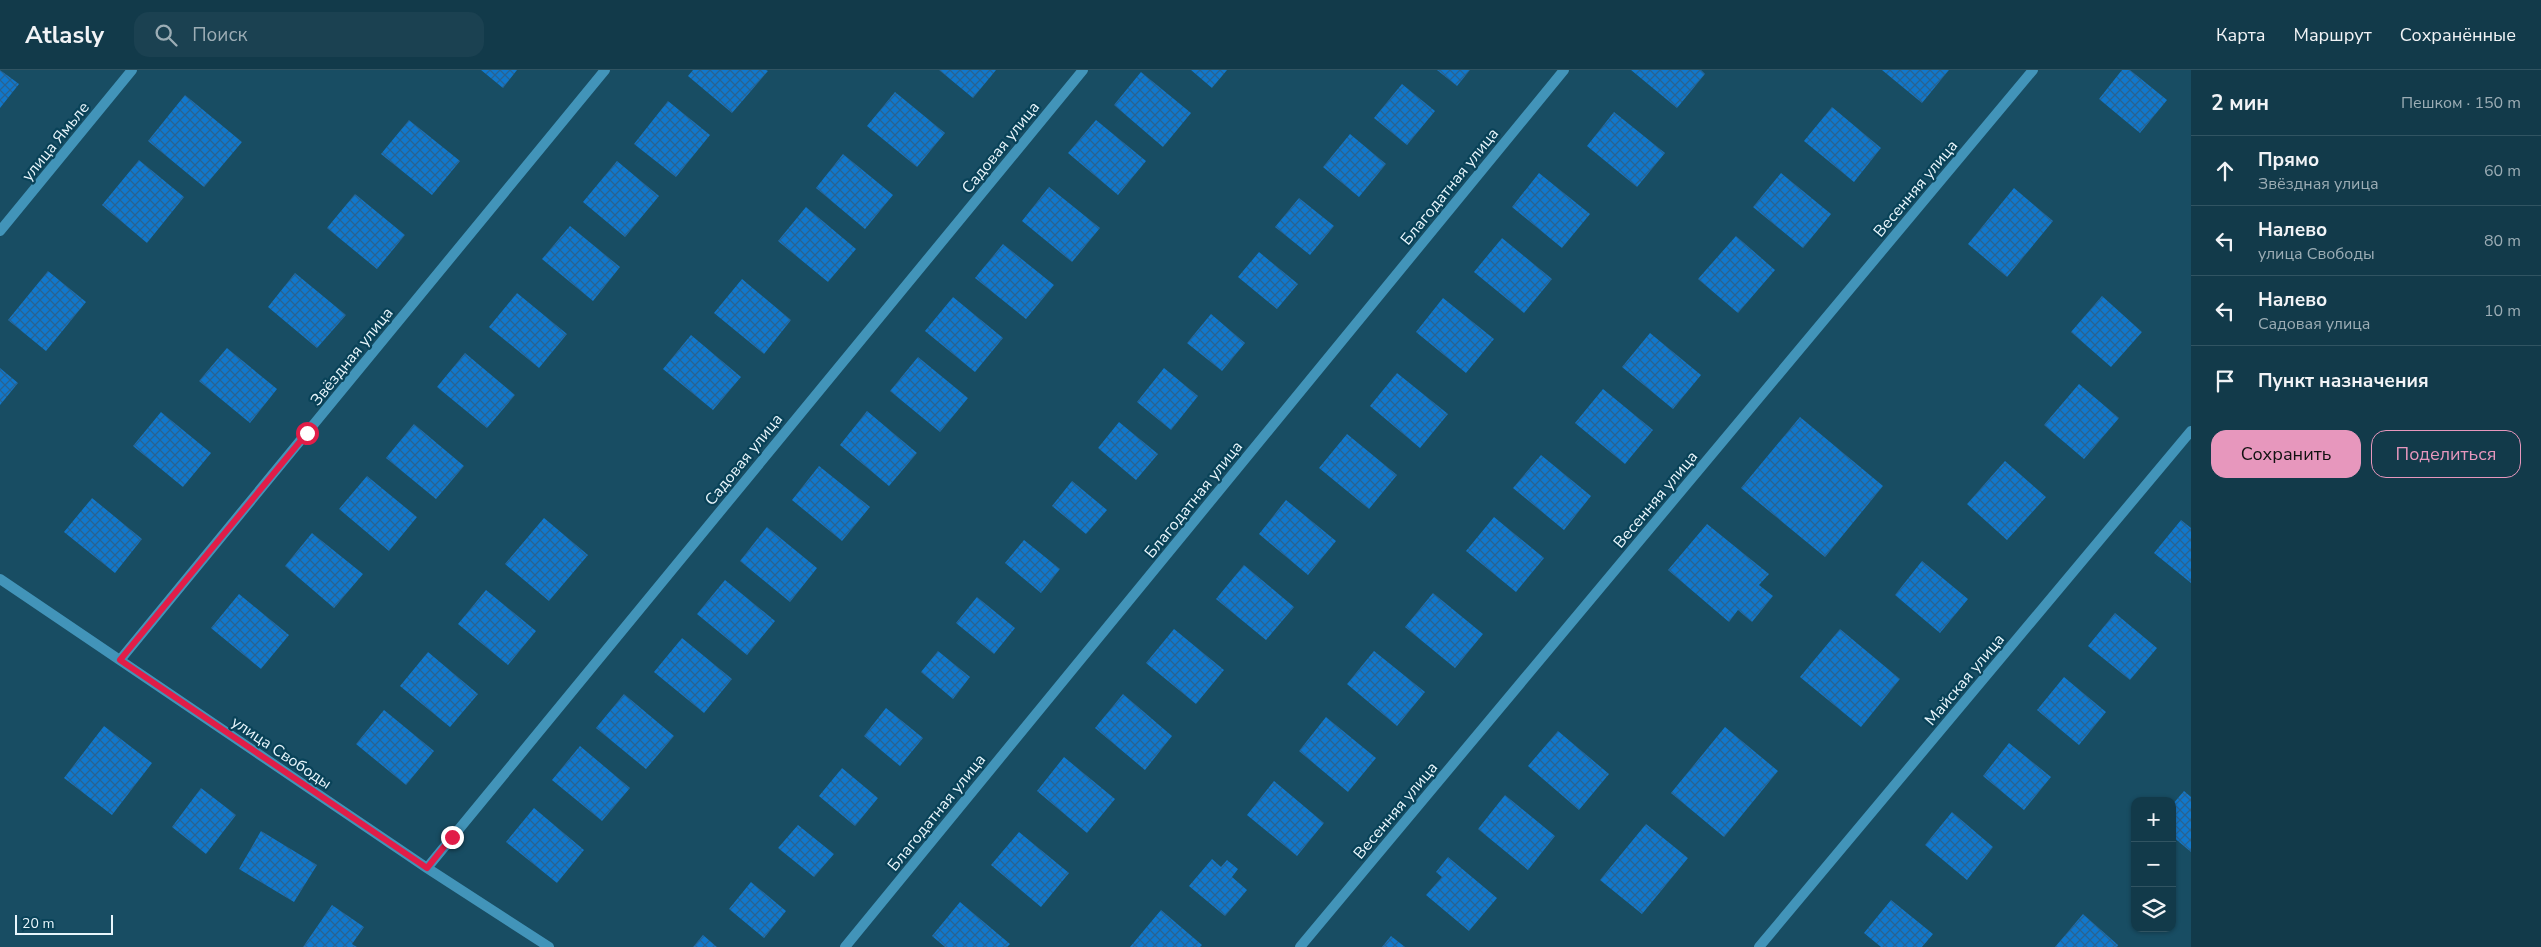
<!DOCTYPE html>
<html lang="ru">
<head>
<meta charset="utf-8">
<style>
  :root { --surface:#123a4a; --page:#1b4151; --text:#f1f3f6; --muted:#9cadb5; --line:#315462; --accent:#e797bd }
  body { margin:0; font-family:"Nunito Sans",sans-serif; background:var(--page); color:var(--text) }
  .controls { position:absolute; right:15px; bottom:15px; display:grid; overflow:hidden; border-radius:10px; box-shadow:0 1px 4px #0004 }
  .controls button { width:45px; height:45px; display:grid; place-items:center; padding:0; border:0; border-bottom:1px solid var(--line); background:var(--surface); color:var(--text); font:25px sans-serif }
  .scale { position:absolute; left:15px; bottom:12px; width:98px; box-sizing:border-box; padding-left:5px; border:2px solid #e9f6fc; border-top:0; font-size:14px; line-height:18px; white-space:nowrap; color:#e9f6fc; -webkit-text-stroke:4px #094258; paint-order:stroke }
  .stop { position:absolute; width:15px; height:15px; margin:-11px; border:4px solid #e11d48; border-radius:50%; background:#fff }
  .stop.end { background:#e11d48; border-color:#fff; box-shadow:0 1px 5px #0008 }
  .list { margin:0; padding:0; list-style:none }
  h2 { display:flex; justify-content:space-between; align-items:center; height:65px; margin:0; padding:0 20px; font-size:21px }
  h2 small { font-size:16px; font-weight:400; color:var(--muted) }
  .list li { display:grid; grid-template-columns:32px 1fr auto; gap:15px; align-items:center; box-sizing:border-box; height:70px; padding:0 20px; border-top:1px solid var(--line) }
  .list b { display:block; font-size:19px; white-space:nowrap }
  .list p { margin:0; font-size:16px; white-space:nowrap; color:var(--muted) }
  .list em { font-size:16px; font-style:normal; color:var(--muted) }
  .actions { display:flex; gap:10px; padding:15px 20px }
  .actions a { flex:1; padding:11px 0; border:1px solid var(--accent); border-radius:15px; text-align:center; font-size:18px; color:var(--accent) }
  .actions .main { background:var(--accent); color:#111 }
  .icon { flex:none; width:28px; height:28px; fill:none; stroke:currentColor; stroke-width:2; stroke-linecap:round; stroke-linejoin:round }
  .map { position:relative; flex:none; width:2191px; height:877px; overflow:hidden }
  header { display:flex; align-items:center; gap:30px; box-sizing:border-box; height:70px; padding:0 25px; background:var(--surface); border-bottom:1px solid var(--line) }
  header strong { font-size:24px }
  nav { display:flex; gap:28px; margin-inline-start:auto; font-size:18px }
  .search { width:350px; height:45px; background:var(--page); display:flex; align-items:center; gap:12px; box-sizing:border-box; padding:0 18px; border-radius:15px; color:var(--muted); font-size:19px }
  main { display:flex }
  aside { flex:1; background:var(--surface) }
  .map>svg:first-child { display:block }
</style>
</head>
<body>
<header>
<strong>Atlasly</strong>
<div class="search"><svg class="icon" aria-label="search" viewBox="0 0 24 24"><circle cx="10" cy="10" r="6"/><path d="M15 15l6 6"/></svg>Поиск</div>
<nav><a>Карта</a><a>Маршрут</a><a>Сохранённые</a></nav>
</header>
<main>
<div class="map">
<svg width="2191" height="877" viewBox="0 0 2191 877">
  <defs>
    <pattern id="building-cross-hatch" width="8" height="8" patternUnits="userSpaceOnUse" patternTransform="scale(1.25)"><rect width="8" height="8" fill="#1178cc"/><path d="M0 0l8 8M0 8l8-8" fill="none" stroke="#296392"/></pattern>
  </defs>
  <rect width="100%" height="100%" fill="#184d63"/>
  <!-- building -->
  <path fill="url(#building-cross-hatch)" d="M 0,0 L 19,14 L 0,38 Z
    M 481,0 L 517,0 L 503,18 Z
    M 693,0 L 766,0 L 768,1 L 732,43 L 688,6 Z
    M 939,0 L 996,0 L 973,28 Z
    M 1191,0 L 1227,0 L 1212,18 Z
    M 1437,0 L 1470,0 L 1457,16 Z
    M 1631,0 L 1701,0 L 1705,4 L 1677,38 Z
    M 1882,0 L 1949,0 L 1922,33 Z
    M 2122,0 L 2130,0 L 2167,30 L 2140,63 L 2099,29 Z
    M 1141,2 L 1191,43 L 1163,77 L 1114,35 Z
    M 1402,14 L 1435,41 L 1407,75 L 1374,48 Z
    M 895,22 L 945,63 L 917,97 L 867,56 Z
    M 185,25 L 242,72 L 204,117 L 148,71 Z
    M 668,31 L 710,65 L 676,107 L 634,74 Z
    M 1832,37 L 1881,78 L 1854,112 L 1804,71 Z
    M 1614,42 L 1665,83 L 1637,117 L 1587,76 Z
    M 409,50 L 460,91 L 432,125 L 381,84 Z
    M 1096,50 L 1146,91 L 1118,125 L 1068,83 Z
    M 1350,64 L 1386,94 L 1359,127 L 1323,97 Z
    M 843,84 L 893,125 L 865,159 L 816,118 Z
    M 139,90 L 184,127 L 147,173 L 102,135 Z
    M 617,91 L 659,126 L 625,167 L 583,132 Z
    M 1539,103 L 1590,144 L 1562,178 L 1512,137 Z
    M 1781,103 L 1831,144 L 1803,178 L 1753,137 Z
    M 1049,117 L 1100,158 L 1072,192 L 1022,151 Z
    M 2014,118 L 2053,151 L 2007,207 L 1968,174 Z
    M 355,124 L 405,165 L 377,199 L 327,158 Z
    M 1299,128 L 1334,156 L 1310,185 L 1275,157 Z
    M 806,137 L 856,179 L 828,212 L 778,171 Z
    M 570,156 L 620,197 L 593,231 L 542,189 Z
    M 1736,166 L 1775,200 L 1738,243 L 1698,209 Z
    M 1502,168 L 1552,209 L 1524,243 L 1474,202 Z
    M 1003,174 L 1054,215 L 1026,249 L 975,208 Z
    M 1259,182 L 1298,214 L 1277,239 L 1238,207 Z
    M 48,201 L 86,232 L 46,281 L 8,250 Z
    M 295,203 L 346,245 L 317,278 L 268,237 Z
    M 742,209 L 791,250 L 764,284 L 714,243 Z
    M 517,223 L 567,264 L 539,298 L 489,257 Z
    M 2102,226 L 2142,262 L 2111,297 L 2071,262 Z
    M 953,227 L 1003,268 L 975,302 L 925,261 Z
    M 1443,228 L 1494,269 L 1466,303 L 1416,262 Z
    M 1211,244 L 1245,273 L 1222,301 L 1187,273 Z
    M 1650,263 L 1701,305 L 1673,339 L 1622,297 Z
    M 691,265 L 741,307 L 713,340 L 663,299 Z
    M 227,278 L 277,319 L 250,353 L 199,311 Z
    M 465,283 L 515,325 L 487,358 L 437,317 Z
    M 918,287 L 968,328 L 940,362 L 890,321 Z
    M 0,298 L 18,313 L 0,335 Z
    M 1164,298 L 1198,326 L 1171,360 L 1137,332 Z
    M 1397,303 L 1448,344 L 1420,378 L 1370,336 Z
    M 2079,314 L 2119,348 L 2084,389 L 2044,355 Z
    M 1603,319 L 1653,360 L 1625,394 L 1575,353 Z
    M 867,341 L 917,383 L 889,416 L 840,375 Z
    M 161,342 L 211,383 L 183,417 L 133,376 Z
    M 1800,347 L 1883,416 L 1825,487 L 1741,418 Z
    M 1119,352 L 1158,384 L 1136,410 L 1098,378 Z
    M 414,354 L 464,396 L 436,429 L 386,388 Z
    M 1347,364 L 1397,405 L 1369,439 L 1319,398 Z
    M 1541,385 L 1591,426 L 1564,460 L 1513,418 Z
    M 2005,391 L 2046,427 L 2007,470 L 1967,434 Z
    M 819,396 L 870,437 L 842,471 L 792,430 Z
    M 367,406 L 417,447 L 389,481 L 339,439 Z
    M 1072,411 L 1107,440 L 1086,464 L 1052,436 Z
    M 92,428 L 142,469 L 115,503 L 64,462 Z
    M 1286,430 L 1336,471 L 1308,505 L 1259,464 Z
    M 1494,447 L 1544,488 L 1516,522 L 1466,481 Z
    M 544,448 L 588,485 L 549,531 L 505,494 Z
    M 2181,450 L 2191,458 L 2191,513 L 2154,483 Z
    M 1707,454 L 1769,504 L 1759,515 L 1773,526 L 1752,552 L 1738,540 L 1729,552 L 1668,500 Z
    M 767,457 L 817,498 L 790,532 L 740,491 Z
    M 312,463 L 363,504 L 334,538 L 285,496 Z
    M 1024,470 L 1060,499 L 1041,523 L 1005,493 Z
    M 1922,491 L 1968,529 L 1940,563 L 1895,525 Z
    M 1244,495 L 1294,537 L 1266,570 L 1216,529 Z
    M 725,510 L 775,551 L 747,585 L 697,544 Z
    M 486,520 L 536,561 L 508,595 L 458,554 Z
    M 1433,523 L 1483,564 L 1455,598 L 1405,557 Z
    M 239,524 L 289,565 L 261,599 L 211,558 Z
    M 977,527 L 1015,558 L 994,584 L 956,553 Z
    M 2115,543 L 2157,578 L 2130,610 L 2088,576 Z
    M 1174,559 L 1224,600 L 1196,634 L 1146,593 Z
    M 1840,559 L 1900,609 L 1861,657 L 1800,607 Z
    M 682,568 L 732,609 L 704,643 L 654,602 Z
    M 938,581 L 970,607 L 953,629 L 921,602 Z
    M 1374,581 L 1425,622 L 1397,656 L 1347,614 Z
    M 428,582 L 478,624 L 450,657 L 400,616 Z
    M 2064,607 L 2106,642 L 2079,675 L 2037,640 Z
    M 624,624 L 674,666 L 646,699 L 596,658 Z
    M 1123,624 L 1172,666 L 1145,700 L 1095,658 Z
    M 886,638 L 923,668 L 900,696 L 864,666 Z
    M 384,640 L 434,681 L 406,715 L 356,674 Z
    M 1326,647 L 1376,688 L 1348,722 L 1299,681 Z
    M 104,656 L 152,693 L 112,745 L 64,708 Z
    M 1725,657 L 1778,701 L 1724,767 L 1671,723 Z
    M 1558,661 L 1609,704 L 1579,740 L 1528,696 Z
    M 2009,673 L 2051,707 L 2024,740 L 1983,706 Z
    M 580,676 L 630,718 L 602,751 L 552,710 Z
    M 1064,687 L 1115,729 L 1087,763 L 1037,721 Z
    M 842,698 L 878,728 L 855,756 L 819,726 Z
    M 1274,711 L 1324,753 L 1297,786 L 1247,745 Z
    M 201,718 L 236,745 L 206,784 L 172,757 Z
    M 2184,721 L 2191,727 L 2191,782 L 2172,766 L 2172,735 Z
    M 1505,725 L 1555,766 L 1528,800 L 1478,759 Z
    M 534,738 L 584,780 L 557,813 L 506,772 Z
    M 1952,742 L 1993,777 L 1967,810 L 1925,775 Z
    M 1646,754 L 1688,788 L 1642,844 L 1600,810 Z
    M 798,755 L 834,784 L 814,807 L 778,778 Z
    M 261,761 L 317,795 L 294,832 L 239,799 Z
    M 1019,762 L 1069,803 L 1041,837 L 991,795 Z
    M 1448,787 L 1497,828 L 1469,861 L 1426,825 L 1442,807 L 1436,802 Z
    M 1212,789 L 1221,797 L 1227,790 L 1238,799 L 1232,807 L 1247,820 L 1225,846 L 1189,816 Z
    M 751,812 L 786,841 L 764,868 L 729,839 Z
    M 1891,830 L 1933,864 L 1922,877 L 1881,877 L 1864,863 Z
    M 960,832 L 1010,874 L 1007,877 L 945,877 L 932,866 Z
    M 332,835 L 364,857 L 352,874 L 357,877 L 303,877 Z
    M 1161,840 L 1202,875 L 1200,877 L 1130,877 Z
    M 2083,844 L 2118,875 L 2117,877 L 2055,877 Z
    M 703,865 L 717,877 L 693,877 Z
    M 1391,866 L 1405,877 L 1382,877 Z"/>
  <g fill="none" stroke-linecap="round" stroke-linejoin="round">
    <!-- minor -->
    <path stroke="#4294b9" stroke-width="10" d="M 0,161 L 132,0
      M 0,509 L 427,798 L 549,877
      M 120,590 L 605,0
      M 427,798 L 1083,0
      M 845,877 L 1564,0
      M 1300,877 L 2033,0
      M 1759,877 L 2191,361"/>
  </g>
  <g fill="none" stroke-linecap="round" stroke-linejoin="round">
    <!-- route -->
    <path stroke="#e11d48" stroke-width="6" d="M 307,363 L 120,590 L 427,798 L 452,767"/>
  </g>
  <g text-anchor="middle" stroke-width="4.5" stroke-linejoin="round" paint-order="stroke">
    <!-- street labels -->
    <g font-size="16" fill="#e9f6fc" stroke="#094258">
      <text transform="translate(55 71) rotate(-51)" y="6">улица Ямьле</text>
      <text transform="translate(1000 77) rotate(-51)" y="6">Садовая улица</text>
      <text transform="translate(1449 116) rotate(-51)" y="6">Благодатная улица</text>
      <text transform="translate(1915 118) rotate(-50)" y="6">Весенняя улица</text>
      <text transform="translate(351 286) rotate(-51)" y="6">Звёздная улица</text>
      <text transform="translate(743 389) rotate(-51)" y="6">Садовая улица</text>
      <text transform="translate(1193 429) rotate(-51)" y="6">Благодатная улица</text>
      <text transform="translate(1655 429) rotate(-50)" y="6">Весенняя улица</text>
      <text transform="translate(1964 609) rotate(-50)" y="6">Майская улица</text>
      <text transform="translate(282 682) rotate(34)" y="6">улица Свободы</text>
      <text transform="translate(1395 740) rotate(-50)" y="6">Весенняя улица</text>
      <text transform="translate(936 742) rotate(-51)" y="6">Благодатная улица</text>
    </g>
  </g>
</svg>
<div class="controls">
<button>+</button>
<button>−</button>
<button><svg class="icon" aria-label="layers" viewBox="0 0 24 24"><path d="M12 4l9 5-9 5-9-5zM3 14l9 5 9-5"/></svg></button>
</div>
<div class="scale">20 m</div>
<div class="stop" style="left:307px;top:363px"></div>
<div class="stop end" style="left:452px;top:767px"></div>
</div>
<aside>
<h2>2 мин<small>Пешком · 150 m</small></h2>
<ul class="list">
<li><svg class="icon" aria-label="ahead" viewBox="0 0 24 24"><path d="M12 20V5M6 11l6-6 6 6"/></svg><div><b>Прямо</b><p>Звёздная улица</p></div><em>60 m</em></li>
<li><svg class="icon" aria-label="left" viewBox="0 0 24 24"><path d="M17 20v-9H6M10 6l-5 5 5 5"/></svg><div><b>Налево</b><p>улица Свободы</p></div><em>80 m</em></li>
<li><svg class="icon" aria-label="left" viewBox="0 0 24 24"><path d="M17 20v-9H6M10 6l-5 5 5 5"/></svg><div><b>Налево</b><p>Садовая улица</p></div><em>10 m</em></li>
<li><svg class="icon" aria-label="arrive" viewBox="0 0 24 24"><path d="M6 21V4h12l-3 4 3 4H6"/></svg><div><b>Пункт назначения</b></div></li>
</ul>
<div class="actions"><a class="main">Сохранить</a><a>Поделиться</a></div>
</aside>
</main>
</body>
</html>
